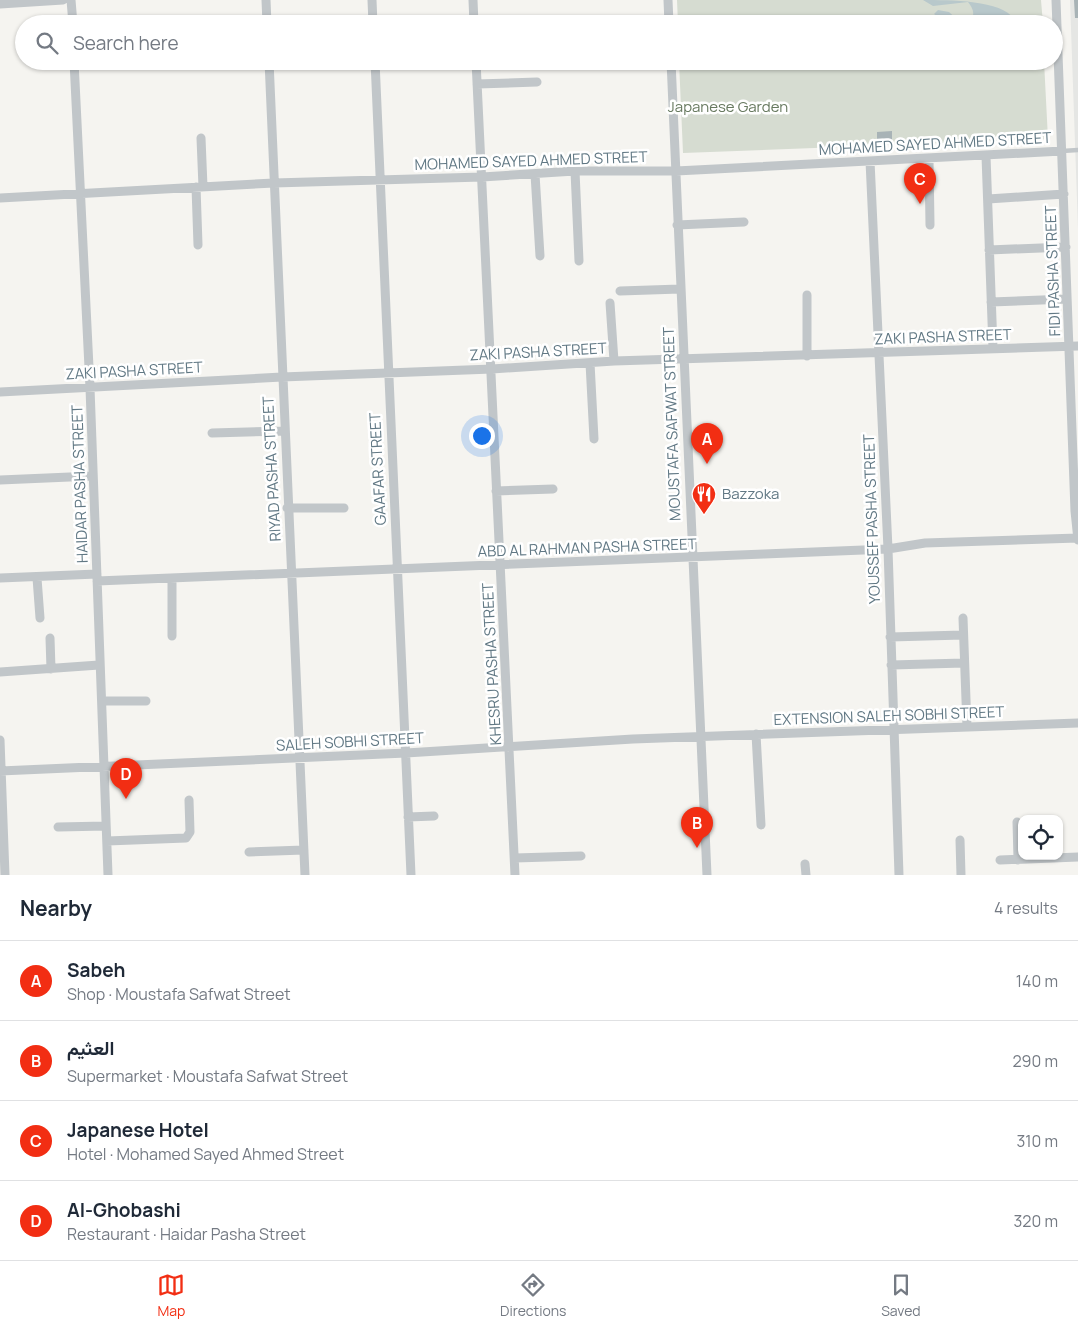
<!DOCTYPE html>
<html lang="en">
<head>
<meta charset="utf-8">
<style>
  :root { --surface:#fff; --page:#f6f6f7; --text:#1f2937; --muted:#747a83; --line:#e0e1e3; --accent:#f22e13 }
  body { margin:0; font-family:Manrope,Vazirmatn,sans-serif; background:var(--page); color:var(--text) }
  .controls { position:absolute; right:15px; bottom:15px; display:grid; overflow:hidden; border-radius:10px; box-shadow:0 1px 4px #0004 }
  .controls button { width:45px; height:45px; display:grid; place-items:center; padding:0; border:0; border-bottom:1px solid var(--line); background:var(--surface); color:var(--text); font:25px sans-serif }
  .you { position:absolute; left:481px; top:435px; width:18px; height:18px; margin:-12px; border:4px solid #fff; border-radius:50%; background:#1a73e8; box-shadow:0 0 0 8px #1a73e833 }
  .badge { display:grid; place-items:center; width:32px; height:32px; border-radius:50%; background:var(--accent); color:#fff; font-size:16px; font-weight:700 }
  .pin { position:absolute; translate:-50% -41px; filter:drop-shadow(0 1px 2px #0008) }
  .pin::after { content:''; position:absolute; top:26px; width:18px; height:15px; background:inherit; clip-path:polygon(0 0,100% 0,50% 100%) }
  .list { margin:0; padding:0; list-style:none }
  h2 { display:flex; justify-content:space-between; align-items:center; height:65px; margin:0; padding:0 20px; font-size:21px }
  h2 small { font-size:16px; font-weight:400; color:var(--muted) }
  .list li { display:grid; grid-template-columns:32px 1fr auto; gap:15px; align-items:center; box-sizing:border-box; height:80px; padding:0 20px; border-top:1px solid var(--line) }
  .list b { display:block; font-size:19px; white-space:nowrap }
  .list p { margin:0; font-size:16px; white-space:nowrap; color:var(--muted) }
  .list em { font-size:16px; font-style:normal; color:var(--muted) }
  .icon { flex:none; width:28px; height:28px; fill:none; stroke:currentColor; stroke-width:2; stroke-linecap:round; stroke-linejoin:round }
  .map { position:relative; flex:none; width:1078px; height:875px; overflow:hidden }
  .search { position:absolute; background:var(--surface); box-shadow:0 1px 4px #0004; left:15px; right:15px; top:15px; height:55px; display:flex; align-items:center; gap:12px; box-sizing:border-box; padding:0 18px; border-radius:28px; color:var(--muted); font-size:19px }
  .sheet { height:385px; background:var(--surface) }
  nav { display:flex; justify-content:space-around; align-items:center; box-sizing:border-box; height:70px; border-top:1px solid var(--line); background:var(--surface); font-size:14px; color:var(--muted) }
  nav a { display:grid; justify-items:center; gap:2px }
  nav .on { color:var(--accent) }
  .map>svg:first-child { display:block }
</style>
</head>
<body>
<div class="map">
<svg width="1078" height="875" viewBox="0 0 1078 875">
  <rect width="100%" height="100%" fill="#f5f4f0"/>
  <!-- built -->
  <path fill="#e5e6e4" d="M 1070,0 L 1078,0 L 1078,229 Z"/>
  <!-- green -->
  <path fill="#d6dcd1" d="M 677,0 L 1041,0 L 1043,24 L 678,24 Z
    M 679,61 L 1044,61 L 1048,139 L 683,153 Z"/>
  <!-- water -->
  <path fill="#b8c8cb" d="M 923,0 C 950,0 1002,0 1014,19 L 1010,24 L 968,24 C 976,17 974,9 968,2 L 933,6 Z
    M 938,10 L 949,12 L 962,24 L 937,24 L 937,16 L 934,14 Z"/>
  <!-- building -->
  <path fill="#a8b3b6" d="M 1074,0 L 1078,0 L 1078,18 L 1075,18 Z
    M 892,131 L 892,141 L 877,141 L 877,132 Z"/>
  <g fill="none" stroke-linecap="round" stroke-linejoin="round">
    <!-- service -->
    <path stroke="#c1c6c9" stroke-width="4.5" d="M 1062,151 L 1078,150"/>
    <!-- minor -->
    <path stroke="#c1c6c9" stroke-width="9" d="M 71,0 L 73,24
      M 266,0 L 267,24
      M 372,0 L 373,24
      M 473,0 L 474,24
      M 668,0 L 669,24
      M 1056,0 L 1075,511 L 1078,540
      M 0,4 L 63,0
      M 74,61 L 90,388 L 108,875
      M 269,61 L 305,875
      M 375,61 L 411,875
      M 476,61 L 515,875
      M 671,61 L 707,875
      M 477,84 L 537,82
      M 201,138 L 203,187
      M 986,156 L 993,348
      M 929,159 L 930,225
      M 870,161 L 888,549 L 899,875
      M 575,171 L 579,261
      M 535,174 L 540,256
      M 196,187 L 198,245
      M 0,198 L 274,183 L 482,177 L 575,171 L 676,171 L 1062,151
      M 988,199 L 1064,194
      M 677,225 L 744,222
      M 989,250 L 1066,247
      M 620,291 L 680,289
      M 807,295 L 807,356
      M 991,302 L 1067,299
      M 610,303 L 614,361
      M 590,363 L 594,439
      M 0,392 L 282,377 L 492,369 L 614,361 L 1078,346
      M 212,433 L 284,431
      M 0,480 L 93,476
      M 496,491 L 553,489
      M 287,508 L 344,508
      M 0,578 L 97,574
      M 37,578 L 40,618
      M 172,578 L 172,636
      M 97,581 L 764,554 L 888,549 L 925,543 L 1078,538
      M 963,618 L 967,727
      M 890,637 L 963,635
      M 50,638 L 51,669
      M 891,665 L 964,663
      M 0,672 L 99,665
      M 103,701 L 146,701
      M 756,734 L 761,825
      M 0,740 L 5,875
      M 0,771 L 406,753 L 633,739 L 1078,723
      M 408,817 L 434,816
      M 1017,822 L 1018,860
      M 58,827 L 106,826
      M 960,840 L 961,875
      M 107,841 L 186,838 L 190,832 L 189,800
      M 249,852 L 304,850
      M 515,858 L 581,856
      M 1000,860 L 1078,857
      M 805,864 L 806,875"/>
  </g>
  <!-- icons -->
  <defs>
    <g id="restaurant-pin" transform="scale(1.25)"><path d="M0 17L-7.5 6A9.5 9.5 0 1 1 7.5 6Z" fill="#f22e13" stroke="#fff"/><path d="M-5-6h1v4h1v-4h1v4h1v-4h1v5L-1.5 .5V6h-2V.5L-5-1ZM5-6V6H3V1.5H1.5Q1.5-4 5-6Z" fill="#fff"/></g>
  </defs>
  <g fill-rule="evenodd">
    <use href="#restaurant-pin" x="704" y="494"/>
  </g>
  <g text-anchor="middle" stroke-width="5" stroke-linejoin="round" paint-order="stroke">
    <!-- park labels -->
    <g font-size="15" fill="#687a60" stroke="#fff">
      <text x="728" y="112">Japanese Garden</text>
    </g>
    <!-- street labels -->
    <g font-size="15" fill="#617884" stroke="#fff">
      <text transform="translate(935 144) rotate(-3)" y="5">MOHAMED SAYED AHMED STREET</text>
      <text transform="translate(531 161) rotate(-2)" y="5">MOHAMED SAYED AHMED STREET</text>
      <text transform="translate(1053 271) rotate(-92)" y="5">FIDI PASHA STREET</text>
      <text transform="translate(943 337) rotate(-2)" y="5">ZAKI PASHA STREET</text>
      <text transform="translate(538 352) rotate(-3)" y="5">ZAKI PASHA STREET</text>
      <text transform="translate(134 371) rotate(-3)" y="5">ZAKI PASHA STREET</text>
      <text transform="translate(672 424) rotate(-92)" y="5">MOUSTAFA SAFWAT STREET</text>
      <text transform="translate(272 469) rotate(-93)" y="5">RIYAD PASHA STREET</text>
      <text transform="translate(378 469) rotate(-93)" y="5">GAAFAR STREET</text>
      <text transform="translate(80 484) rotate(-92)" y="5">HAIDAR PASHA STREET</text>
      <text transform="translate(872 519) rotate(-92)" y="5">YOUSSEF PASHA STREET</text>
      <text transform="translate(587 548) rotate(-2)" y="5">ABD AL RAHMAN PASHA STREET</text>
      <text transform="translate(492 664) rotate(-93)" y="5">KHESRU PASHA STREET</text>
      <text transform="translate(889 716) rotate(-2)" y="5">EXTENSION SALEH SOBHI STREET</text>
      <text transform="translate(350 742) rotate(-3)" y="5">SALEH SOBHI STREET</text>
    </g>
    <!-- poi labels -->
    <g font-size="15" fill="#617884" stroke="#fff" text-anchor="start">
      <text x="722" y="499">Bazzoka</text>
    </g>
  </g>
</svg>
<div class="controls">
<button><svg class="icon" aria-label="locate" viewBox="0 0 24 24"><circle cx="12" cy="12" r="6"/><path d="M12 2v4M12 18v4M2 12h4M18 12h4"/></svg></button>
</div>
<div class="you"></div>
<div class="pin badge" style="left:707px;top:464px">A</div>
<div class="pin badge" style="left:697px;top:848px">B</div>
<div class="pin badge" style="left:920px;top:204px">C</div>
<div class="pin badge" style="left:126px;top:799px">D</div>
<div class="search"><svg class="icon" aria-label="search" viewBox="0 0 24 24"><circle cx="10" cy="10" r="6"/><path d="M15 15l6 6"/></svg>Search here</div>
</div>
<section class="sheet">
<h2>Nearby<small>4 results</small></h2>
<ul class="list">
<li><span class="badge">A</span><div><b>Sabeh</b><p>Shop · Moustafa Safwat Street</p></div><em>140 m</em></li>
<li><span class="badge">B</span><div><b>العثيم</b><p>Supermarket · Moustafa Safwat Street</p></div><em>290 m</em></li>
<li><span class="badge">C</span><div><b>Japanese Hotel</b><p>Hotel · Mohamed Sayed Ahmed Street</p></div><em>310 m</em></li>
<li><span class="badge">D</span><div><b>Al-Ghobashi</b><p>Restaurant · Haidar Pasha Street</p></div><em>320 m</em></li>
</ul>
</section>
<nav>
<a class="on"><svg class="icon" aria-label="map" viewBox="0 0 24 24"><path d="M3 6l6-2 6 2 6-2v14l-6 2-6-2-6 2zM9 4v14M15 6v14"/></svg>Map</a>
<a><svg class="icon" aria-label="directions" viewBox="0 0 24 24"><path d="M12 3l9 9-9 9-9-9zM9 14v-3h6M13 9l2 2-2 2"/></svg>Directions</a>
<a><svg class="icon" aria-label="saved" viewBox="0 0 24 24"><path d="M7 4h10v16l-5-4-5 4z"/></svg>Saved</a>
</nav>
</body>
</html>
